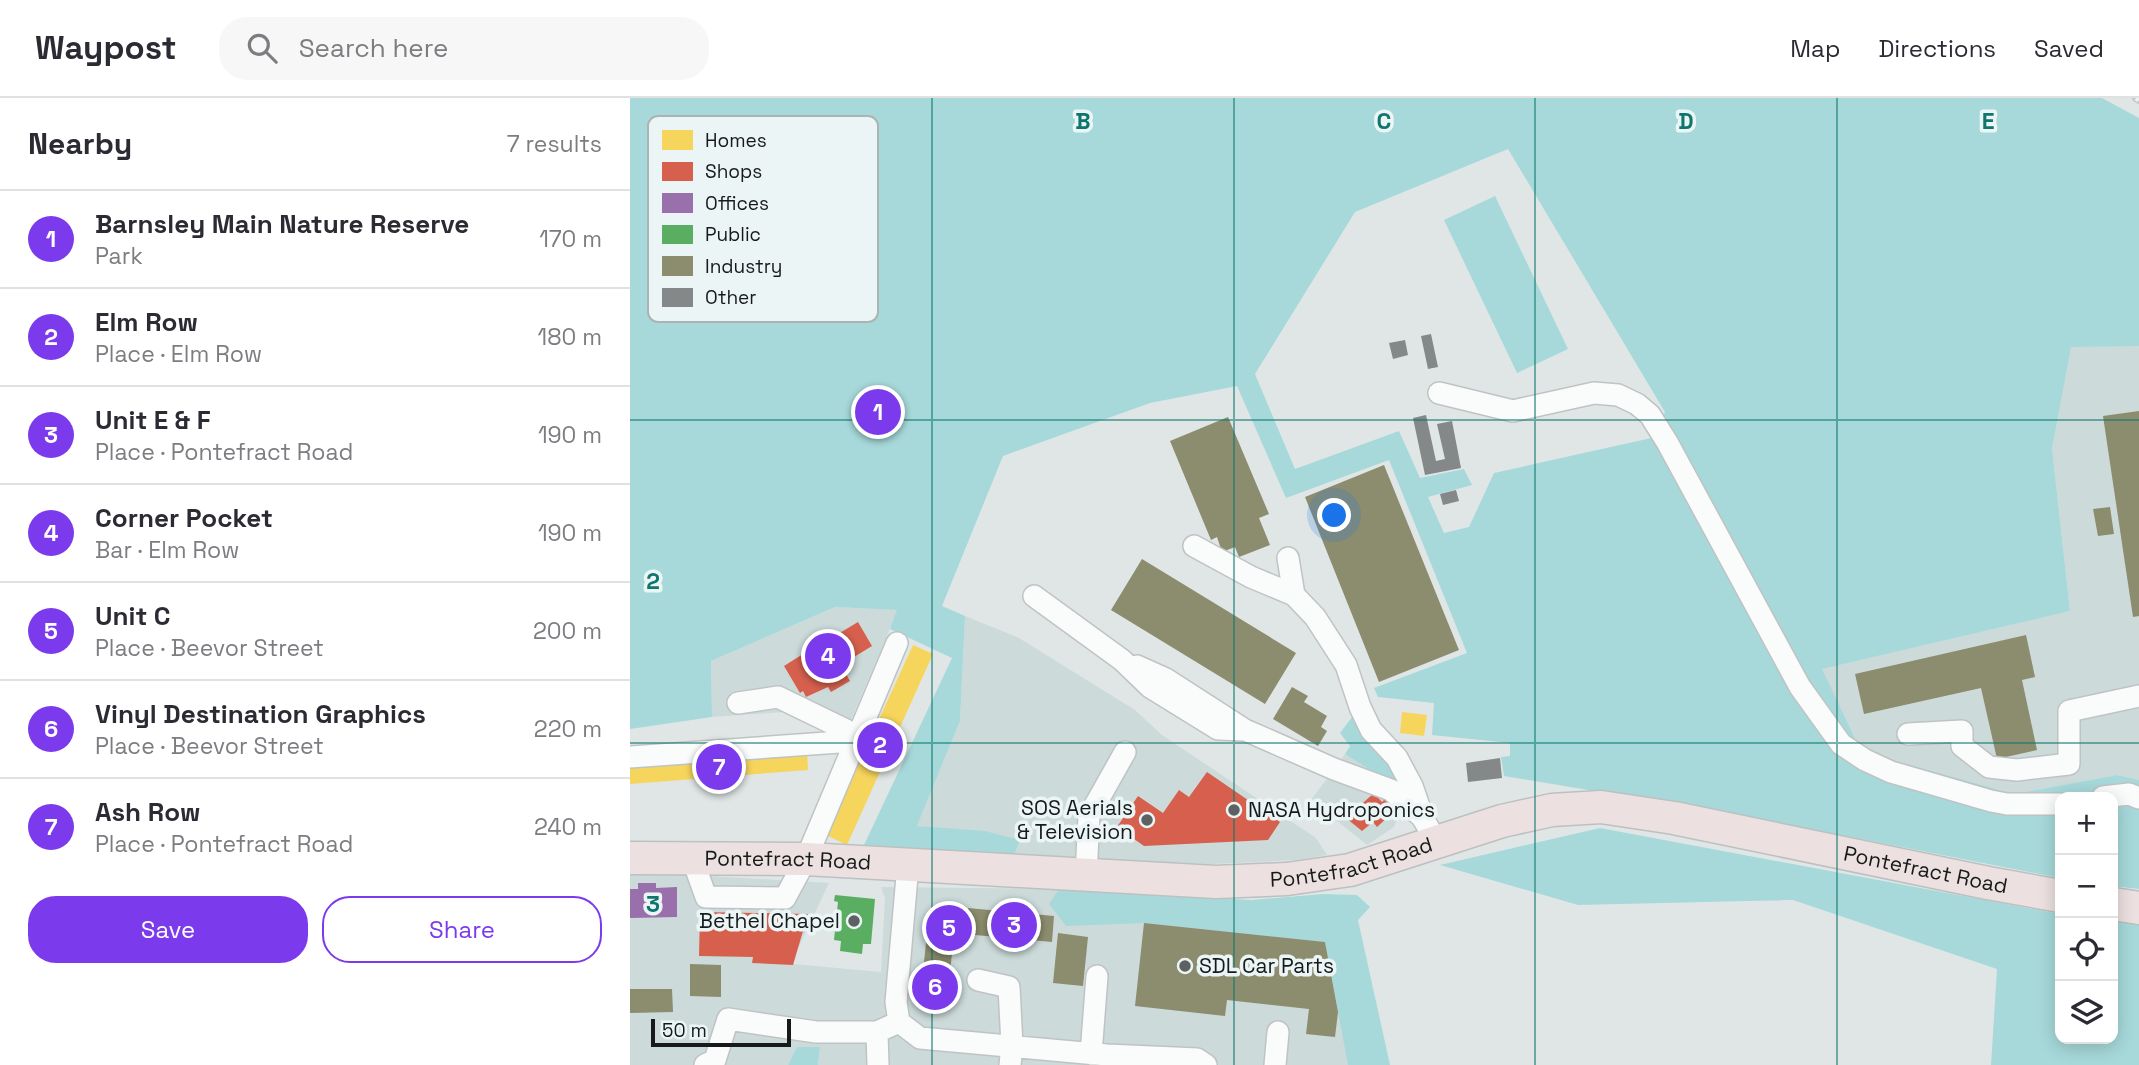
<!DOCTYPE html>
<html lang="en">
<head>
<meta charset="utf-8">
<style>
  :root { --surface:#fff; --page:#f7f7f7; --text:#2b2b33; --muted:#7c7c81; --line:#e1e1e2; --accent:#7c3aed }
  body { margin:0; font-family:"Space Grotesk",sans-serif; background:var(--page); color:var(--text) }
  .controls { position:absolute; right:21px; bottom:21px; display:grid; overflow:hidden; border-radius:14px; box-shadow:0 4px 18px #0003 }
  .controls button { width:63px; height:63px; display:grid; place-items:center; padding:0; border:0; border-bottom:2px solid var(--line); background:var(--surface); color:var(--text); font:35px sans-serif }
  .scale { position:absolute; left:21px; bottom:18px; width:140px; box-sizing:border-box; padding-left:7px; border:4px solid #161a1a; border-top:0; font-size:19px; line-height:24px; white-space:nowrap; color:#161a1a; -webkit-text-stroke:5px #ecf5f5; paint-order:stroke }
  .you { position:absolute; left:705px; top:418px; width:24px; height:24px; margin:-18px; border:5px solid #fff; border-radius:50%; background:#1a73e8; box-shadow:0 0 0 10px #1a73e833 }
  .badge { display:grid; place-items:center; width:46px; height:46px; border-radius:50%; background:var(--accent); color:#fff; font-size:23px; font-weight:700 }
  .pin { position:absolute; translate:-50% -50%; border:4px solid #fff; box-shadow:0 2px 7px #0006 }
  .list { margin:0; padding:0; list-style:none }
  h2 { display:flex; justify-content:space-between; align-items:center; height:91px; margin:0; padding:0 28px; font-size:30px }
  h2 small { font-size:23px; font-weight:400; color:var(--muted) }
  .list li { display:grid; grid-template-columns:46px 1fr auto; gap:21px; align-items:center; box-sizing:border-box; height:98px; padding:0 28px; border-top:2px solid var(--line) }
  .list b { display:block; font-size:26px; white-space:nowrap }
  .list p { margin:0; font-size:23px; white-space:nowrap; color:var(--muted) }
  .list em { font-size:23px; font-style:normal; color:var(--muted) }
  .actions { display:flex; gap:14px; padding:21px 28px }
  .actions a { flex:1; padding:16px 0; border:2px solid var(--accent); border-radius:28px; text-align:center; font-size:24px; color:var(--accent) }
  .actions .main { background:var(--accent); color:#fff }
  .icon { flex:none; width:38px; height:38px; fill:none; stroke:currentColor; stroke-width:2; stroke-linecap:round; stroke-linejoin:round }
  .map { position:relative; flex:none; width:1509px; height:967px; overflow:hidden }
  header { display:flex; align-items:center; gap:42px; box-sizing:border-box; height:98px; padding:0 35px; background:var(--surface); border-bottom:2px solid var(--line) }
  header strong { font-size:33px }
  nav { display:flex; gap:38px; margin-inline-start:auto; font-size:24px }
  .search { width:490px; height:63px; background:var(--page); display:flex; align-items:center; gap:18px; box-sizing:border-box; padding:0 24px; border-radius:28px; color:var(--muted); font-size:26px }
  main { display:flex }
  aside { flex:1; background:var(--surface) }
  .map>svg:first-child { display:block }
</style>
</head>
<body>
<header>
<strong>Waypost</strong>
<div class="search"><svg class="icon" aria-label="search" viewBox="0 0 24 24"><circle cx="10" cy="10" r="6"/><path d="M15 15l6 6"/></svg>Search here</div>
<nav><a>Map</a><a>Directions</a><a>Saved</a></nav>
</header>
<main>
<aside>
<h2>Nearby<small>7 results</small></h2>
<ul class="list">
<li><span class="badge">1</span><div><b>Barnsley Main Nature Reserve</b><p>Park</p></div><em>170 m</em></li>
<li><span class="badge">2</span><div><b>Elm Row</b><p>Place · Elm Row</p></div><em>180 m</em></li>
<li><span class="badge">3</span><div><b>Unit E &amp; F</b><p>Place · Pontefract Road</p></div><em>190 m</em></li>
<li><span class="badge">4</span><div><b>Corner Pocket</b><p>Bar · Elm Row</p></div><em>190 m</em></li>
<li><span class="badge">5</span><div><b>Unit C</b><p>Place · Beevor Street</p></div><em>200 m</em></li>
<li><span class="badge">6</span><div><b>Vinyl Destination Graphics</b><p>Place · Beevor Street</p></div><em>220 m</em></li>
<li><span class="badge">7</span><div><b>Ash Row</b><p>Place · Pontefract Road</p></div><em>240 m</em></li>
</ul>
<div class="actions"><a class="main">Save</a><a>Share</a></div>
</aside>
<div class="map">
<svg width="1509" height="967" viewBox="0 0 1509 967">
  <rect width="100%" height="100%" fill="#e0e6e6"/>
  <!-- built -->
  <path fill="#ccdada" d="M 1439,248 L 1509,248 L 1509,682 L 1487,677 L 1384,696 L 1231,653 L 1191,571 L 1440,513 L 1422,350 Z
    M 205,509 L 268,512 L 214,638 L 156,614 L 82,619 L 81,563 Z
    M 335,518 L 389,540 L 505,612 L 532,637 L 686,740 L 697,757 L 666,762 L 582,766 L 384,758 L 390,742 L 287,728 L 330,623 Z
    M 715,656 L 778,695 L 764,729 L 737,747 L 681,702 Z
    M 47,776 L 199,785 L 164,859 L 163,866 L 251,874 L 255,800 L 251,789 L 429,791 L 696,818 L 730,967 L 188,967 L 190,949 L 168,949 L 158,967 L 0,967 L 0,777 Z"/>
  <!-- green -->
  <path fill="#a7d9da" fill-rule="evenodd" d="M 0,0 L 1472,0 L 1509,20 L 1509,248 L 1441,249 L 1422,350 L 1440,513 L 1192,571 L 1231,653 L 1384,696 L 1487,677 L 1509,682 L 1509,791 L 1483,788 L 1483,699 L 1430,699 L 1430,780 L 1108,717 L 874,678 L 871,659 L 880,658 L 880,645 L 802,637 L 804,605 L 748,599 L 744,590 L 837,555 L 759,362 L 656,400 L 607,288 L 520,305 L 373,358 L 312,508 L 335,518 L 330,623 L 287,728 L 355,733 L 390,742 L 384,758 L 234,747 L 322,560 L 260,531 L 267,512 L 205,509 L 81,563 L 82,619 L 0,631 ZM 878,51 L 1035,314 L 1026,339 L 864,375 L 839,429 L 814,435 L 798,399 L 842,387 L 834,371 L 790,380 L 769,333 L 665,371 L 625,276 L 725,114 Z
    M 865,98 L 938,251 L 887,275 L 814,122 Z
    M 726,614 L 760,661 L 773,693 L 715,656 L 720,648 L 710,635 Z
    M 970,730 L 1430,816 L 1430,941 L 1483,941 L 1483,823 L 1509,826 L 1509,967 L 1361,967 L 1367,871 L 1163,802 L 948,807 L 810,767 Z
    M 429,791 L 621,802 L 693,796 L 727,797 L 740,809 L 728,822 L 760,967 L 718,967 L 695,844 L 514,825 L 436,828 L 419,806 Z
    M 167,949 L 190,949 L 188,967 L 158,967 Z"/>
  <!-- homes -->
  <path fill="#f6d55c" d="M 283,547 L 303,556 L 217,747 L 196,737 Z
    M 772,614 L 797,617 L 794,638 L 770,635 Z
    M 177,653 L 178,672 L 0,686 L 0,667 Z"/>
  <!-- shops -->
  <path fill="#d6604d" d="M 228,524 L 242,548 L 211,567 L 220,583 L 201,594 L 198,589 L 176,599 L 173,593 L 170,595 L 154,568 L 184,549 L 182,545 L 205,532 L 208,536 Z
    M 577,674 L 650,724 L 638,742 L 514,748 L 487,729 L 508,698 L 533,715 L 549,692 L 559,699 Z
    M 744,695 L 752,704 L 758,698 L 769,709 L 747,729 L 743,724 L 732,733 L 716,720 Z
    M 70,814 L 126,815 L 178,816 L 163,867 L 122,865 L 123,859 L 69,858 Z"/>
  <!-- offices -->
  <path fill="#9970ab" d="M 8,785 L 26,785 L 26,790 L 47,789 L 47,819 L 0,820 L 0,791 L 8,791 Z"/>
  <!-- public -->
  <path fill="#5aae61" d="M 205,797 L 245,801 L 241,846 L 233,846 L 232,856 L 210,853 L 211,843 L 204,842 L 208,804 L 204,803 Z"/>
  <!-- industry -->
  <path fill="#8c8c6e" d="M 1509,313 L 1509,518 L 1503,519 L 1473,318 Z
    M 598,319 L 639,416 L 629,420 L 640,447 L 609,459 L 605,449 L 592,454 L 587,439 L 581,442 L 540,343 Z
    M 754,367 L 829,552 L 749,584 L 675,399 Z
    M 1480,409 L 1484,436 L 1468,438 L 1463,411 Z
    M 512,461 L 666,555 L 635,606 L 481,512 Z
    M 1396,537 L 1405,579 L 1392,582 L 1407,652 L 1367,661 L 1351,590 L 1234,616 L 1225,576 Z
    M 662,589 L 678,598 L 674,604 L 697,618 L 691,629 L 697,633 L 688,648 L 643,621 Z
    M 338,810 L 424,818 L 422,844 L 324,835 L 317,905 L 290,902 L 296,845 L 299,845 L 302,824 L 317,812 L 338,815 Z
    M 514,825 L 695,844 L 708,914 L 705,939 L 676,936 L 679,911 L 597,902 L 595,918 L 505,908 Z
    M 428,835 L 458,839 L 453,888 L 423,885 Z
    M 60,866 L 91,867 L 91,899 L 60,898 Z
    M 0,891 L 42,891 L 43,914 L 0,915 Z"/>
  <!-- building -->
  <path fill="#848888" d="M 801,236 L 808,269 L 798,271 L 791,238 Z
    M 775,242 L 778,257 L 763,261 L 759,245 Z
    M 796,317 L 806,363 L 815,361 L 807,326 L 822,323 L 831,370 L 795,377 L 783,320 Z
    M 826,392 L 829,403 L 813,407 L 810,396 Z
    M 870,660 L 872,680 L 838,684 L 836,665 Z"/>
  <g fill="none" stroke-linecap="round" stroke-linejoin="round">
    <!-- minor casing -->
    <g stroke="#bfc3c3" stroke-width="24">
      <path id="minor" d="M 809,295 L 883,313 L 964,295 L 988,297 L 1007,306 L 1020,317 L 1037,344 L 1170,589 L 1211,646 L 1235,662 L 1261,674 L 1361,703 L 1377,706 L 1430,706
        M 564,448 L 621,479 L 664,497
        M 658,460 L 664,497 L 685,519 L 716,567 L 730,609 L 741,632 L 767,660 L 782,688 L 792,717
        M 404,498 L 492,562 L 520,589 L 588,631 L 615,632 L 704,671 L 761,692 L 792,719 L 807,744
        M 507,568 L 536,581 L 615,632
        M 108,605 L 148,599 L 216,632 L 224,643
        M 1278,636 L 1332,633 L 1332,648 L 1359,669 L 1387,672 L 1439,666 L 1439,613 L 1509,598
        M 0,659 L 224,643
        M 1473,699 L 1499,696 L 1509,700
        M 62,760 L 76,799 L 155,800 L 176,761 L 267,545
        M 278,767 L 266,904 L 269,924 L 290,940 L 477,957 L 567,961 L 576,967
        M 456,777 L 459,718 L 495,654
        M 348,882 L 379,889 L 382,947 L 380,967
        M 247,934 L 248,967
        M 461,956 L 467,878
        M 75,967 L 85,962 L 98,921 L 186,934 L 247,934 L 269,924
        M 645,967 L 648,934"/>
    </g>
    <!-- highway casing -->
    <g stroke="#bcc0c0" stroke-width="35">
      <g id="highway">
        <path id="s1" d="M 0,760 L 176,761 L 586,784 L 657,781 L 720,772 L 872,723 L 922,712 L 971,709 L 1044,720 L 1358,785 L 1430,798"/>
        <path d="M 1483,806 L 1509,810"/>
      </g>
    </g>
    <!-- minor -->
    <use href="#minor" stroke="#fafbfb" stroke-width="21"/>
    <!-- highway -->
    <use href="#highway" stroke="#ece1e0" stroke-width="32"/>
    <!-- rail casing -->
    <g stroke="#c6c7c7" stroke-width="8">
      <path id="rail" d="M 1506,0 L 1509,2"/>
    </g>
    <!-- rail -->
    <use href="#rail" stroke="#ecf5f5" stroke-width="5" stroke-dasharray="16" stroke-linecap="butt"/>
  </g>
  <!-- grid -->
  <path fill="none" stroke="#0f766e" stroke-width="2" stroke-opacity="0.55" d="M 302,0 L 302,967M 604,0 L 604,967M 905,0 L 905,967M 1207,0 L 1207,967M 0,322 L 1509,322M 0,645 L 1509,645"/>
  <!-- markers -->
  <g fill="#5d6161" stroke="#ecf5f5" stroke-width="2.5">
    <circle cx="604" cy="712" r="7"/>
    <circle cx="517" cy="722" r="7"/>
    <circle cx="224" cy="823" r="7"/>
    <circle cx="555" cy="868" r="7"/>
  </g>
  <g text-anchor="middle" stroke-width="7" stroke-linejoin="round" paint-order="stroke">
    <!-- poi labels -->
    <g font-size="21" fill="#161a1a" stroke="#ecf5f5" text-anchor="end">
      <text x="503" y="717">SOS Aerials<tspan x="503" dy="24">&amp; Television</tspan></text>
      <text x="618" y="719" text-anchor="start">NASA Hydroponics</text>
      <text x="210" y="830">Bethel Chapel</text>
      <text x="569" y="875" text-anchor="start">SDL Car Parts</text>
    </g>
    <!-- street labels -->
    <g font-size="21" fill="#161a1a" stroke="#ecf5f5">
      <text dy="7" stroke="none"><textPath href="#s1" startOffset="724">Pontefract Road</textPath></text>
      <text dy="7" stroke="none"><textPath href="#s1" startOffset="158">Pontefract Road</textPath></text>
      <text dy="7" stroke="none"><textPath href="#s1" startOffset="1312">Pontefract Road</textPath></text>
    </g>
  </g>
  <!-- legend -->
  <rect x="18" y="18" width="230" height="206" rx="10" fill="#ecf5f5" stroke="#acb3b3" stroke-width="2"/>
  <rect x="32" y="32" width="31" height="20" fill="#f6d55c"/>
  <rect x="32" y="64" width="31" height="19" fill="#d6604d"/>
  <rect x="32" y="95" width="31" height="20" fill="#9970ab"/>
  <rect x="32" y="127" width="31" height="19" fill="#5aae61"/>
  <rect x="32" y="158" width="31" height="20" fill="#8c8c6e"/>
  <rect x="32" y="190" width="31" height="19" fill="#848888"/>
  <g font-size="19" fill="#161a1a">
    <text x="75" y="49">Homes</text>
    <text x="75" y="80">Shops</text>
    <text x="75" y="112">Offices</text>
    <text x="75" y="143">Public</text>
    <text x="75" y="175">Industry</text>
    <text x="75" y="206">Other</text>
  </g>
  <g font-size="23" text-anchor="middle" font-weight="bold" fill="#0f766e" stroke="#ecf5f5" stroke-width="7" stroke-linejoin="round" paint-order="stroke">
    <text x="453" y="31">B</text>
    <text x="754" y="31">C</text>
    <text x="1056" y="31">D</text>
    <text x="1358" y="31">E</text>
    <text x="23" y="491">2</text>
    <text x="23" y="814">3</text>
  </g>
</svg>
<div class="controls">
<button>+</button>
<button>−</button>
<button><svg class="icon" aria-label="locate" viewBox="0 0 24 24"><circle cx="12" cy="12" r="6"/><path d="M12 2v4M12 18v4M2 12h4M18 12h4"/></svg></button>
<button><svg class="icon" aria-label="layers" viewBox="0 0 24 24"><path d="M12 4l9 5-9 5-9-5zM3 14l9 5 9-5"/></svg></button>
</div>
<div class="scale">50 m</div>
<div class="you"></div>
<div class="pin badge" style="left:248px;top:314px">1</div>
<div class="pin badge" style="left:250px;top:647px">2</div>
<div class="pin badge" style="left:384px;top:827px">3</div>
<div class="pin badge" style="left:198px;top:558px">4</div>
<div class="pin badge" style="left:319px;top:830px">5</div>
<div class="pin badge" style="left:305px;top:889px">6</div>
<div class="pin badge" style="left:89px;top:669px">7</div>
</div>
</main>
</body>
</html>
